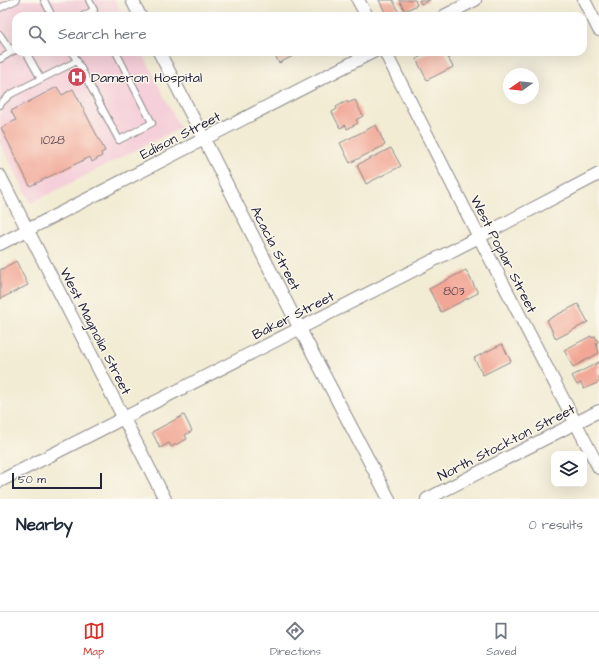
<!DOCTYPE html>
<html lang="en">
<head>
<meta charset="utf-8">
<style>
  :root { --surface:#fff; --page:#f6f6f7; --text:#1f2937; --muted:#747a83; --line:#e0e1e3; --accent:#d93025 }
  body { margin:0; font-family:"Architects Daughter",sans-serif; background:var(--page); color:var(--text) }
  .controls { position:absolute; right:12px; bottom:12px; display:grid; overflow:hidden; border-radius:8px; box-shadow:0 4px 16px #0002 }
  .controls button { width:36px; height:36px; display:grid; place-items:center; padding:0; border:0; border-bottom:1px solid var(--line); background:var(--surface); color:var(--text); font:20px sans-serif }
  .compass { position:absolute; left:503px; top:68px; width:36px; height:36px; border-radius:50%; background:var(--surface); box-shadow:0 4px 16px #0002; rotate:255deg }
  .scale { position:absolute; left:12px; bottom:10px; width:90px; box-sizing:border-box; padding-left:4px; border:2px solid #22223b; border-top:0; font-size:11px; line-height:14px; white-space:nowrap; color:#22223b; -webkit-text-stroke:3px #fbf7ec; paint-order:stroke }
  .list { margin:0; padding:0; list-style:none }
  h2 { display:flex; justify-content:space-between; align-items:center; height:52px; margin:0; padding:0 16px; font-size:17px }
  h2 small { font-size:13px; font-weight:400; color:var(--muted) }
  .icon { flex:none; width:22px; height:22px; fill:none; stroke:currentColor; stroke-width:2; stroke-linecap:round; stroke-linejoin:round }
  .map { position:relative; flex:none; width:599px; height:499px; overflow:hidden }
  .search { position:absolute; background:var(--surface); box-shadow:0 4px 16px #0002; left:12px; right:12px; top:12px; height:44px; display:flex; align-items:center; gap:10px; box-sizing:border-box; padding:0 14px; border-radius:12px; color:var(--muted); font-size:15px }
  .sheet { height:112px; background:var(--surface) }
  nav { display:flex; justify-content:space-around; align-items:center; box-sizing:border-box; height:56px; border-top:1px solid var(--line); background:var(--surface); font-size:11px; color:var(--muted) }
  nav a { display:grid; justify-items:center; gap:2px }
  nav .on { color:var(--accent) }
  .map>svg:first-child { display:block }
</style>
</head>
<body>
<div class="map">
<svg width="599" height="499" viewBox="0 0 599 499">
  <rect width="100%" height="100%" fill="#fbf7ec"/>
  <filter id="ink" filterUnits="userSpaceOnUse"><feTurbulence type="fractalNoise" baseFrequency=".025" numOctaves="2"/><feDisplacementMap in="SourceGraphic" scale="8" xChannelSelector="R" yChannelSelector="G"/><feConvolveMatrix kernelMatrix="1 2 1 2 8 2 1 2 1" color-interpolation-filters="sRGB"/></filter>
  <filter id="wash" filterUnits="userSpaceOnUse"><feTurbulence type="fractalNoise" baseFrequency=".012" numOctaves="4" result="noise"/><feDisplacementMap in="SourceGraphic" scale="16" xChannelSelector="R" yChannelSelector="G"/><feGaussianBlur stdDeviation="0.9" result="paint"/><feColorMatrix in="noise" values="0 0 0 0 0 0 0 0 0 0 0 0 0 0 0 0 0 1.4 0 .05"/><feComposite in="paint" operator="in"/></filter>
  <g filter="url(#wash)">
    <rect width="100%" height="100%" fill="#f2ecd4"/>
    <!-- built -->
    <path fill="#f5cfd9" d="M 0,0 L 115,0 L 123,16 L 16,16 L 16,52 L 142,52 L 180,128 L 31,203 L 0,142 Z"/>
    <g id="blocks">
      <!-- building -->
      <path fill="#f2a796" d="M 379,0 L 393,0 L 400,15 L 387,16 Z
        M 399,0 L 415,0 L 417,5 L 405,11 Z
        M 419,0 L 430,0 L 421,4 Z
        M 276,52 L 293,52 L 295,55 L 279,63 L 274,53 Z
        M 429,52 L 445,52 L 453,67 L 427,80 L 416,59 Z
        M 57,87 L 62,95 L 73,89 L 105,151 L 101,153 L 102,156 L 92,162 L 90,157 L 30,186 L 1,128 L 16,120 L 11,111 Z
        M 355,100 L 363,116 L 356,120 L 358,123 L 347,129 L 346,125 L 340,128 L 332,112 L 337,109 L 336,107 L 347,101 L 348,103 Z
        M 376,125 L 385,145 L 350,163 L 340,143 Z
        M 391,148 L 401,166 L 366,184 L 357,165 Z
        M 16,261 L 28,285 L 0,299 L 0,270 Z
        M 466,270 L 478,293 L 441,312 L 429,289 Z
        M 578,304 L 588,322 L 556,339 L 547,320 Z
        M 591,336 L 592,338 L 595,336 L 598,342 L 596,343 L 599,353 L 573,367 L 564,350 Z
        M 502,344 L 511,361 L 483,375 L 474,358 Z
        M 599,362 L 599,382 L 584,389 L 581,383 L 577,385 L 572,376 Z
        M 184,415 L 192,431 L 185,435 L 187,439 L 171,447 L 169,443 L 160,448 L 152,432 Z"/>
    </g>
  </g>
  <g filter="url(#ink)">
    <use href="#blocks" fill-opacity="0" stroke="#8a8788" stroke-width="1"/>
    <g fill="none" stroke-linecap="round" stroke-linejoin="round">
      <!-- lane casing -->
      <g stroke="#8a8788" stroke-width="8">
        <path id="lane" d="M 44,0 L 52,16
          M 0,8 L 16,0
          M 83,16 L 94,10 L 89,0
          M 0,35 L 9,48 L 16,50
          M 26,52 L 41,79
          M 0,59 L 15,50
          M 77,61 L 119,140 L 152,123 L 116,52
          M 0,105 L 2,102 L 11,94 L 77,61 L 72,52"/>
      </g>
      <!-- street casing -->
      <g stroke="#8a8788" stroke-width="14">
        <path id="street" d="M 132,0 L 140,16
          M 358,0 L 367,16
          M 584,0 L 599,30
          M 444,16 L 475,0
          M 159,52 L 204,139 L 300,329 L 389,499
          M 385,52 L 479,237 L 599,468
          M 0,176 L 165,499
          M 0,244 L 373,52
          M 0,481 L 479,237 L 599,174
          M 427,499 L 599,411"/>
      </g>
      <!-- lane -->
      <use href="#lane" stroke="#fff" stroke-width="6"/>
      <!-- street -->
      <use href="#street" stroke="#fff" stroke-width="12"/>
    </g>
  </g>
  <!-- icons -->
  <defs>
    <g id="hospital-disc" transform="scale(1)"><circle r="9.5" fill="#d1495b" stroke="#fbf7ec"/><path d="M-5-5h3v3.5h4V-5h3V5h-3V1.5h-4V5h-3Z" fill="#fff"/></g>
  </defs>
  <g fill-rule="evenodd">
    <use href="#hospital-disc" x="77" y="77"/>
  </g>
  <g text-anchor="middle" stroke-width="3" stroke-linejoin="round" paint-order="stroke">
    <!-- number labels -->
    <g font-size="12" fill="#564352">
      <text x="53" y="144">1028</text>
      <text x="454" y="295">803</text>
    </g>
    <!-- poi labels -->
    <g font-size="14" fill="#22223b" stroke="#fbf7ec" text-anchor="start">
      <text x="91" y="82">Dameron Hospital</text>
    </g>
    <!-- street labels -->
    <g font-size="14" fill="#22223b" stroke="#fbf7ec">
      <text transform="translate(180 135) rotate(-27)" y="5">Edison Street</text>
      <text transform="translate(276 248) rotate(63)" y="5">Acacia Street</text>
      <text transform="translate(504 254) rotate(63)" y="5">West Poplar Street</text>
      <text transform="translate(293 315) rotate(-27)" y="5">Baker Street</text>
      <text transform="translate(96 331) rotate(63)" y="5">West Magnolia Street</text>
      <text transform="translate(506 442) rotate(-27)" y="5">North Stockton Street</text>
    </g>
  </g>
</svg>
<div class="controls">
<button><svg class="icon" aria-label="layers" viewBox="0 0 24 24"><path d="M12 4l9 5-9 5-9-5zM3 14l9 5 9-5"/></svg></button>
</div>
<svg class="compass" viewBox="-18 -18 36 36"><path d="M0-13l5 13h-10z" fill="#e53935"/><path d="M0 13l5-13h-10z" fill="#747a83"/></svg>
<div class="scale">50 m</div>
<div class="search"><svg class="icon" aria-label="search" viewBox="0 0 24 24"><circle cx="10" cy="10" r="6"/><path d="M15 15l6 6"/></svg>Search here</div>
</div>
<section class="sheet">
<h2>Nearby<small>0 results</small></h2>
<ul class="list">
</ul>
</section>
<nav>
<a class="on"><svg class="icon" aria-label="map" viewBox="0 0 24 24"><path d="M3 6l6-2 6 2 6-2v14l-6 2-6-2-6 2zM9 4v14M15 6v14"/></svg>Map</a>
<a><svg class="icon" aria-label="directions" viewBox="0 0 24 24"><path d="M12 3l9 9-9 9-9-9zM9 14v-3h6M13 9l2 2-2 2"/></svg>Directions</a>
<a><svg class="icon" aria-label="saved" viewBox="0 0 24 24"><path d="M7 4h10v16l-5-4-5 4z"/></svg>Saved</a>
</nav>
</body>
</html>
